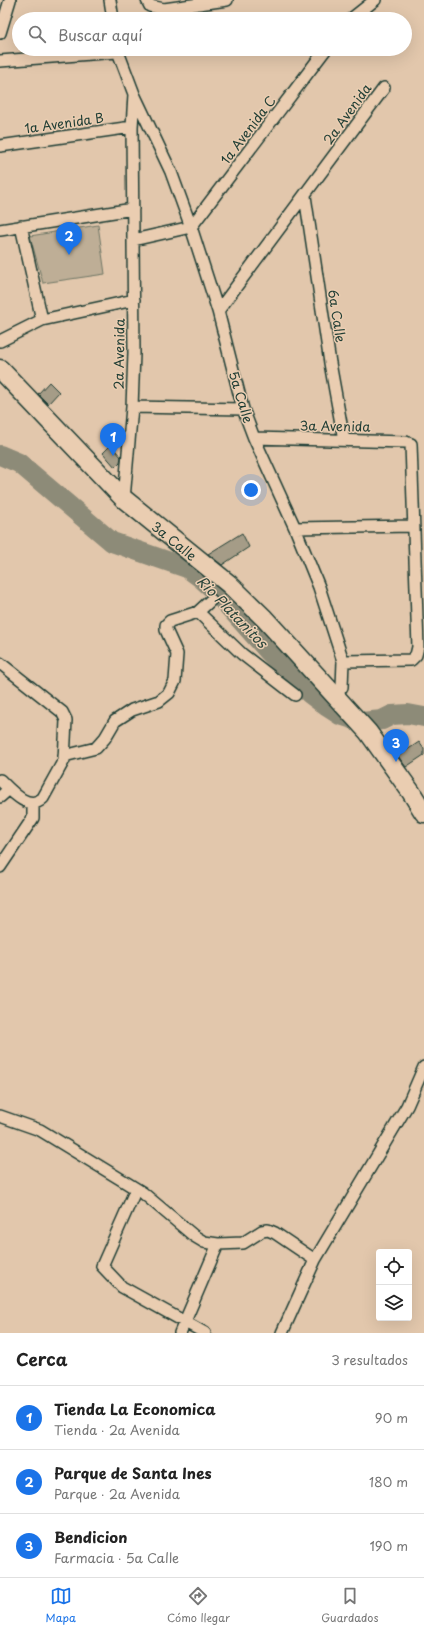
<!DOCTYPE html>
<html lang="es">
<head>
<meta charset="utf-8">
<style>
  :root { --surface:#fff; --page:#f2f2f2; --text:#222; --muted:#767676; --line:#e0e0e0; --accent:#1a73e8 }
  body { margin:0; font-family:"Playpen Sans",sans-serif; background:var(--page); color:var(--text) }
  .controls { position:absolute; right:12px; bottom:12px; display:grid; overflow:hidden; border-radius:4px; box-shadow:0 4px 16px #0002 }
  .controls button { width:36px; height:36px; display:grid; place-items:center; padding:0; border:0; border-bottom:1px solid var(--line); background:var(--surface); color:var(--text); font:20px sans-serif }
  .you { position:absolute; left:251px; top:490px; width:14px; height:14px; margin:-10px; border:3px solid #fff; border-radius:50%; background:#1a73e8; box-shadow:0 0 0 6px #1a73e833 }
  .badge { display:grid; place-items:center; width:26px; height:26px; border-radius:50%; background:var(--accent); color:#fff; font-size:13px; font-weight:700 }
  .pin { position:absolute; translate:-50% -33px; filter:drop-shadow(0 1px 2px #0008) }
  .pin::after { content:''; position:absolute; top:21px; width:14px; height:12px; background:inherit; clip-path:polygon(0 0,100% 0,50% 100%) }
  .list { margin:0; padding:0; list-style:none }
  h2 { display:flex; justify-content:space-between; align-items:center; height:52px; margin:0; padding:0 16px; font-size:17px }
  h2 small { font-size:13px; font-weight:400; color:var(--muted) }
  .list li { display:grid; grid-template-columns:26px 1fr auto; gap:12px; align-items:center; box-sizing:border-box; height:64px; padding:0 16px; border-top:1px solid var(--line) }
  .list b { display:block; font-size:15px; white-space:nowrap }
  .list p { margin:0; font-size:13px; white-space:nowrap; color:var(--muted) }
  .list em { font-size:13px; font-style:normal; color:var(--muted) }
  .icon { flex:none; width:22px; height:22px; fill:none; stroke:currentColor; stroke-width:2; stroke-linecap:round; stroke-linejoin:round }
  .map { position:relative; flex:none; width:424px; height:1333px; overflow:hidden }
  .search { position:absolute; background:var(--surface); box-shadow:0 4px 16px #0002; left:12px; right:12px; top:12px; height:44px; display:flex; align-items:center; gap:10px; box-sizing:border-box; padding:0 14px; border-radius:22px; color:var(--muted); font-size:15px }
  .sheet { height:244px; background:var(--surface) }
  nav { display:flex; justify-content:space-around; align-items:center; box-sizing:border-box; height:56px; border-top:1px solid var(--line); background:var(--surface); font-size:11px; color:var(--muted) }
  nav a { display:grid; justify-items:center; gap:2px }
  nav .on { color:var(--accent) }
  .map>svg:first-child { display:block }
</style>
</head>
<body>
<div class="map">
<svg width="424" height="1333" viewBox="0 0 424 1333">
  <rect width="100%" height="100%" fill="#e2c7ac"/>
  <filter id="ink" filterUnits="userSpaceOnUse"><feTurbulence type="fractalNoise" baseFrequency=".025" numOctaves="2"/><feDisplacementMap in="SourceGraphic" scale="8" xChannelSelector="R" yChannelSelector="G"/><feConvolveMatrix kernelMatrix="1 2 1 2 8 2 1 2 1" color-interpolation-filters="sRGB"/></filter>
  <g filter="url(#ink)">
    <!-- green -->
    <path fill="#beae96" stroke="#6e7665" d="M 98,225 L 105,274 L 43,283 L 30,236 Z"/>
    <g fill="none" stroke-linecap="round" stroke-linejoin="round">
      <!-- river -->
      <path stroke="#8d8b78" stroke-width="20" d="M 0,455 L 19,463 L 112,542 L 187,568 L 202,579 L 213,589 L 269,652 L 310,694 L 326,706 L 340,715 L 362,722 L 382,720 L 392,715 L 408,714 L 424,717"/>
    </g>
    <!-- building -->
    <path fill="#a59c87" stroke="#1f3d34" d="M 49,382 L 59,392 L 48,404 L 38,394 Z
      M 111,445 L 121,457 L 120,462 L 115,467 L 103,453 Z
      M 242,533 L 249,547 L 222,565 L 208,554 Z
      M 419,742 L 424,749 L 424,755 L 406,767 L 398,756 Z"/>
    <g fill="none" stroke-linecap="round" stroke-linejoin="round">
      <!-- minor casing -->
      <g stroke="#1f3d34" stroke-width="14">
        <path id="minor" d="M 110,0 L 113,19
          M 147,0 L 150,6 L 164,9 L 227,0
          M 351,19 L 375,0
          M 0,33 L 10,0
          M 117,49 L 134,94 L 132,127 L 134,353 L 132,407 L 124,499
          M 0,61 L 117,52
          M 134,94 L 171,172 L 191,227 L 218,311 L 243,409 L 254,438 L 295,528 L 319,587 L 343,661 L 342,687 L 335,696
          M 0,146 L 132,127
          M 305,196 L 330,363 L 344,440
          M 21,226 L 42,320
          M 0,230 L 133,209
          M 133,240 L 191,227 L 326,49
          M 218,311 L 384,88
          M 0,341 L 42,320 L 134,300
          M 132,407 L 243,409
          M 254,438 L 406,442 L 411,444 L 418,647 L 416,655 L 411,660 L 343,661
          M 295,528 L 413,526
          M 198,612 L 242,654 L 295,695
          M 0,663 L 62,712 L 66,720 L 64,760 L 43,798 C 29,812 11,791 0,780
          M 64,756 L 96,748 L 105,738 L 115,721 L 132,710 L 159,701 L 169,693 L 175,681 L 177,654 L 166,630 L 166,625 L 170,621 L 198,612 L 211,600
          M 0,797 L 9,789
          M 0,867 L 33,818 L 33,804
          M 0,1116 L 40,1130 L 122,1180 L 143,1193 L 194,1236 L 204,1242 L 218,1244 L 243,1243 L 262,1231 L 268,1230 L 275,1233 L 315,1260
          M 136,1189 L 102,1266 L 122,1287 L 205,1333
          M 180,1333 L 218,1244
          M 282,1333 L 315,1260 L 407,1106 L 424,1067"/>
      </g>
      <!-- primary casing -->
      <g stroke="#1f3d34" stroke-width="21">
        <path id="primary" d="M 0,369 L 124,499 L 229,584 L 264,618 L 368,732 L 411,792 L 424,813"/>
      </g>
      <!-- minor -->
      <use href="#minor" stroke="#eacdb1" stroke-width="11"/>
      <!-- primary -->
      <use href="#primary" stroke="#eacdb1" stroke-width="18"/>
    </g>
  </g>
  <g text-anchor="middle" stroke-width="3" stroke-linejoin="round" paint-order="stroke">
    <!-- street labels -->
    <g font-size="13" fill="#1f3d34" stroke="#eacdb1">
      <text transform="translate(347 114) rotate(-54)" y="5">2a Avenida</text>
      <text transform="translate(64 123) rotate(-8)" y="5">1a Avenida B</text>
      <text transform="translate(248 130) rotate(-53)" y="5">1a Avenida C</text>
      <text transform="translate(337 316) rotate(81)" y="5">6a Calle</text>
      <text transform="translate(119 354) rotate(-89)" y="5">2a Avenida</text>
      <text transform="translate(241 397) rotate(73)" y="5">5a Calle</text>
      <text transform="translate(335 426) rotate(1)" y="5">3a Avenida</text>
      <text transform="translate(174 541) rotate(39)" y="5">3a Calle</text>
    </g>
    <!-- water labels -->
    <g font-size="14" font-style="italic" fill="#2a453b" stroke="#eacdb1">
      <text transform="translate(232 612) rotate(46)" y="5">Rio Platanitos</text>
    </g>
  </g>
</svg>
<div class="controls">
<button><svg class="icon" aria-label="locate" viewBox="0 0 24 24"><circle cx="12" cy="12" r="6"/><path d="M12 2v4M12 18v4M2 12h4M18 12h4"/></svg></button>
<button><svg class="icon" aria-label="layers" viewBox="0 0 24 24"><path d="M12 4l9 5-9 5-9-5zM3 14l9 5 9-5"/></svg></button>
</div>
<div class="you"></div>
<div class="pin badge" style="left:113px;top:456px">1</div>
<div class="pin badge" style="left:69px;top:255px">2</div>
<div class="pin badge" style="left:396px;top:762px">3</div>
<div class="search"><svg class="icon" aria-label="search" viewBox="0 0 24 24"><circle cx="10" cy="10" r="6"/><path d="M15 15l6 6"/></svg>Buscar aquí</div>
</div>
<section class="sheet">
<h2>Cerca<small>3 resultados</small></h2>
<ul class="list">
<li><span class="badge">1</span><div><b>Tienda La Economica</b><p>Tienda · 2a Avenida</p></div><em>90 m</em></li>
<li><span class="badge">2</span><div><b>Parque de Santa Ines</b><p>Parque · 2a Avenida</p></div><em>180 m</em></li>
<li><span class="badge">3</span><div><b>Bendicion</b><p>Farmacia · 5a Calle</p></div><em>190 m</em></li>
</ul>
</section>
<nav>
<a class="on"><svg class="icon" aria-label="map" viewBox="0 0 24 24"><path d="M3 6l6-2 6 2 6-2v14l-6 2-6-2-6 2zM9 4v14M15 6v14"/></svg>Mapa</a>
<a><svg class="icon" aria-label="directions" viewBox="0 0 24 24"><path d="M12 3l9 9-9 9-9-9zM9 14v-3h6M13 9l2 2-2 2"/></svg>Cómo llegar</a>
<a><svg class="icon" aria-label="saved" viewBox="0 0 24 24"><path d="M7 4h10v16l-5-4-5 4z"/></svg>Guardados</a>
</nav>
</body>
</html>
